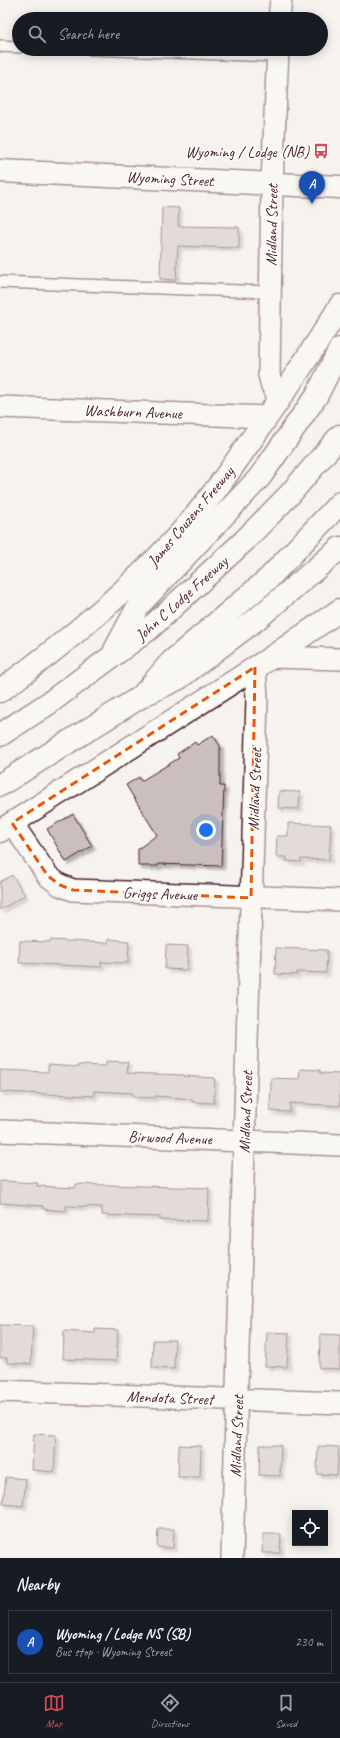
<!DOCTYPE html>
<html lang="en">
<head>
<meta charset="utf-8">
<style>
  :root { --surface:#171b24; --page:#20242c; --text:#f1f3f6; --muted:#9ea1a6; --line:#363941; --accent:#d1495b }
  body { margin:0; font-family:Caveat,sans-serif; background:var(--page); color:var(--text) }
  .controls { position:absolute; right:12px; bottom:12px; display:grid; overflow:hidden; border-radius:0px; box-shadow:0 2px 10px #0003 }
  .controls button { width:36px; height:36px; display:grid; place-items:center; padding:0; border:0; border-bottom:1px solid var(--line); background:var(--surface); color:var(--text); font:20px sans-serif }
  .you { position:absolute; left:206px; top:830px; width:14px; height:14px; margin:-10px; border:3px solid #fff; border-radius:50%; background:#1a73e8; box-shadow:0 0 0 6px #1a73e833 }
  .badge { display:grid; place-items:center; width:26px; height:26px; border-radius:50%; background:var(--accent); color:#fff; font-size:13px; font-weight:700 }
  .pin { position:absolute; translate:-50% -33px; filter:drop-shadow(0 1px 2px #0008) }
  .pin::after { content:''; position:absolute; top:21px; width:14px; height:12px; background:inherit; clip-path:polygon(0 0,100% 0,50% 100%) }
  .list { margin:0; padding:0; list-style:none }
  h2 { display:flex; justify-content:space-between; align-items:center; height:52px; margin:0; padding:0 16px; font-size:17px }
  h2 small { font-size:13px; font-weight:400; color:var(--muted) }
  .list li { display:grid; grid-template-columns:26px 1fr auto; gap:12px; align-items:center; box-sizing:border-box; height:64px; margin:0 8px 8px; padding:0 8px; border:1px solid var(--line); border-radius:0px }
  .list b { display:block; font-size:15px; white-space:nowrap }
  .list p { margin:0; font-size:13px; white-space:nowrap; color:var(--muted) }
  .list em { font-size:13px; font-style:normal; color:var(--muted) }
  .icon { flex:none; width:22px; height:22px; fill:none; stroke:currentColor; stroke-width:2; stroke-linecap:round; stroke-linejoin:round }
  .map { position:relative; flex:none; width:340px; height:1558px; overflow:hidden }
  .search { position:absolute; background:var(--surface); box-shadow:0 2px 10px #0003; left:12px; right:12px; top:12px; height:44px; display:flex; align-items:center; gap:10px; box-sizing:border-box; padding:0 14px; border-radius:22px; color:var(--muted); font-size:15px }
  .sheet { height:124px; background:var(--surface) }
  nav { display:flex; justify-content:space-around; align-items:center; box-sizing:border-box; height:56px; border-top:1px solid var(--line); background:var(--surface); font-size:11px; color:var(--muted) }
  nav a { display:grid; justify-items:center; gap:2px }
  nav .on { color:var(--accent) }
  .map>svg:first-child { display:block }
</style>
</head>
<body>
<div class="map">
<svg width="340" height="1558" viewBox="0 0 340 1558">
  <defs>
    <filter id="shadow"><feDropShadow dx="3.5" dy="3.5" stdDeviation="1" flood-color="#0004"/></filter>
  </defs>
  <rect width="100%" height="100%" fill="#f6f3ef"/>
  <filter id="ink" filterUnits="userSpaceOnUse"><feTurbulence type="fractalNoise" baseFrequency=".025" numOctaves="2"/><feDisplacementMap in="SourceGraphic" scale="8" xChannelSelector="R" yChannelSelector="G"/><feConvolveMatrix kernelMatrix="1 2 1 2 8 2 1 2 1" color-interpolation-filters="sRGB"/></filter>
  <g filter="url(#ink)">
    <!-- building -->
    <path fill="#cbbfbe" stroke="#4a1f2b" filter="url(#shadow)" d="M 162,207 L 179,208 L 178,226 L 239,227 L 239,248 L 178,246 L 176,280 L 160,279 Z
      M 213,735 L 220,746 L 220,786 L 224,786 L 221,866 L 158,864 L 158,866 L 138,866 L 138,849 L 157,835 L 126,785 L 139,777 L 141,781 L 179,758 L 177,754 L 195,742 L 197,745 Z
      M 279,791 L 300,792 L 299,809 L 278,808 Z
      M 73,814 L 92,846 L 66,862 L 47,829 Z
      M 288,823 L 331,825 L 329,860 L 301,859 L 301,862 L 286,861 L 287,857 L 276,857 L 277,836 L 288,836 Z
      M 12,875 L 25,895 L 0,910 L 0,882 Z
      M 108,939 L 129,941 L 128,963 L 101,962 L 101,967 L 19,963 L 20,941 L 50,942 L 50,940 L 108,943 Z
      M 166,945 L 188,946 L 187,970 L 165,969 Z
      M 276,948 L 327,950 L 326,973 L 297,972 L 297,975 L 275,974 Z
      M 106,1061 L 128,1062 L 127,1073 L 184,1075 L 184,1076 L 215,1078 L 214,1103 L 192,1102 L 192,1099 L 155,1096 L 155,1098 L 133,1097 L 133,1093 L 94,1091 L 94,1096 L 0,1092 L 0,1070 L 48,1072 L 48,1065 L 78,1067 L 78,1065 L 106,1066 Z
      M 300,1069 L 320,1070 L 320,1073 L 340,1074 L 340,1106 L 290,1103 L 290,1112 L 270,1111 L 271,1078 L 299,1079 Z
      M 0,1181 L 38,1183 L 37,1186 L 75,1188 L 76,1184 L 209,1188 L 208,1221 L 160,1220 L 160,1217 L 102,1215 L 102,1207 L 66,1206 L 66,1211 L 43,1209 L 43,1206 L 0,1203 Z
      M 0,1325 L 33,1326 L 31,1364 L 7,1363 L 7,1358 L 0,1358 Z
      M 95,1329 L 118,1330 L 116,1361 L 63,1359 L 64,1331 L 95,1333 Z
      M 267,1332 L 289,1333 L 287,1367 L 265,1366 Z
      M 320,1334 L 340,1335 L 340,1369 L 319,1368 Z
      M 153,1340 L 175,1340 L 174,1369 L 152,1368 Z
      M 34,1434 L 56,1435 L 54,1472 L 32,1470 Z
      M 179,1445 L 201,1446 L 200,1477 L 178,1477 Z
      M 260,1445 L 281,1445 L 280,1476 L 259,1475 Z
      M 318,1446 L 339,1447 L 337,1475 L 317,1474 Z
      M 6,1477 L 26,1479 L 23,1506 L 3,1504 Z
      M 158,1529 L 174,1529 L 173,1548 L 157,1547 Z
      M 263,1534 L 281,1534 L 280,1553 L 262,1553 Z"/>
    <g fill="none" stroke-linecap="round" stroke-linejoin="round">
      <!-- service casing -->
      <g stroke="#4a1f2b" stroke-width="14">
        <path id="service" d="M 0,46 L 19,47
          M 90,49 L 277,56
          M 0,282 L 270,292"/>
      </g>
      <!-- minor casing -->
      <g stroke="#4a1f2b" stroke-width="24">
        <path id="minor" d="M 279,19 L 281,0
          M 278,49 L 272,183 L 269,375 L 272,386 L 280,398
          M 0,407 L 266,417
          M 272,657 L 340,659
          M 12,823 L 48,876 L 60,885 L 73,890 L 340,900
          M 0,1131 L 340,1145
          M 0,1391 L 340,1403
          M 232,1558 L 257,699 L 255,667"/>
      </g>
      <!-- tertiary casing -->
      <g stroke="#4a1f2b" stroke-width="25">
        <path id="tertiary" d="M 0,171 L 340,187"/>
      </g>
      <!-- secondary casing -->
      <g stroke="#4a1f2b" stroke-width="25">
        <path id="secondary" d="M 0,691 C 63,645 123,596 176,538 C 210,501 238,459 267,417 C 292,381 317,344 340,306
          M 0,831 L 272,657 L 340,610"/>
      </g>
      <!-- motorway casing -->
      <g stroke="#4a1f2b" stroke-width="25">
        <path id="motorway" d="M 115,650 L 139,605 L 260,477 L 317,395 L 340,349
          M 150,692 L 179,678 L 258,618 L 340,548
          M 0,735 L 49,703 L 149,629 L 244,541 L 290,494 L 340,436
          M 0,785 L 142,696 L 171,662 L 268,579 L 340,503"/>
      </g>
      <!-- service -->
      <use href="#service" stroke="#fdfcf7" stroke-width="11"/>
      <!-- minor -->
      <use href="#minor" stroke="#fdfcf7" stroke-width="21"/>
      <!-- tertiary -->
      <use href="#tertiary" stroke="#fdfcf7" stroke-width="22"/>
      <!-- secondary -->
      <use href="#secondary" stroke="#fdfcf7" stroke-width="22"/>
      <!-- motorway -->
      <use href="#motorway" stroke="#fdfcf7" stroke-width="22"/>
    </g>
  </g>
  <!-- marked area -->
  <path d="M0 0H340V1558H0ZM 255,667 L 251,898 L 73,890 L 60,885 L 48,876 L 12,823 Z" fill="#f6f3ef" fill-opacity=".55" fill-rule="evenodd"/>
  <path fill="none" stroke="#e8590c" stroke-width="3" stroke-dasharray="8 5" stroke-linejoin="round" d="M 255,667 L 251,898 L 73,890 L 60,885 L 48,876 L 12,823 Z"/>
  <!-- icons -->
  <defs>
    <g id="bus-bare" transform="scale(1.2)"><path d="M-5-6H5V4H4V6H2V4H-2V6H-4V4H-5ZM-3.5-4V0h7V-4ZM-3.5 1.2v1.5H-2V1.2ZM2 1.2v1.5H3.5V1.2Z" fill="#d1495b" stroke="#fdfcf7" stroke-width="2.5" paint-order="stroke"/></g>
  </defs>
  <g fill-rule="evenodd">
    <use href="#bus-bare" x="321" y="151"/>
  </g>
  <g text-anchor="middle" stroke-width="3.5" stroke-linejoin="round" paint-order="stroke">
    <!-- poi labels -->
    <g font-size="16" fill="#4a1f2b" stroke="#fdfcf7" text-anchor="end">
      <text x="309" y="157">Wyoming / Lodge (NB)</text>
    </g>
    <!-- street labels -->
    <g font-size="16" fill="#4a1f2b" stroke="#fdfcf7">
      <text transform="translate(170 178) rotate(3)" y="6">Wyoming Street</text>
      <text transform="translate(271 225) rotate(-89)" y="6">Midland Street</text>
      <text transform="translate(133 411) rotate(2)" y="6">Washburn Avenue</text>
      <text transform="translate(190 516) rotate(-50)" y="6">James Couzens Freeway</text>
      <text transform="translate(181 598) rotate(-42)" y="6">John C Lodge Freeway</text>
      <text transform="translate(254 789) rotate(-88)" y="6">Midland Street</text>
      <text transform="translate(160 893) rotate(2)" y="6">Griggs Avenue</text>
      <text transform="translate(245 1112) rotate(-88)" y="6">Midland Street</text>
      <text transform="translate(170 1137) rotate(2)" y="6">Birwood Avenue</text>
      <text transform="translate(170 1397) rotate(2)" y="6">Mendota Street</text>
      <text transform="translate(236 1436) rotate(-88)" y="6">Midland Street</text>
    </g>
  </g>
</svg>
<div class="controls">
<button><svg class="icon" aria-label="locate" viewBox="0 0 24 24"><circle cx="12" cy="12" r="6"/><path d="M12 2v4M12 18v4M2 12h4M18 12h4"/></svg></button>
</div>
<div class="you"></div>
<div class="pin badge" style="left:312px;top:204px;background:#1a4fb4">A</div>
<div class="search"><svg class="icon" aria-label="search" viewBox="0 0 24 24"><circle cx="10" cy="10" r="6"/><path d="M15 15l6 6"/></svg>Search here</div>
</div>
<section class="sheet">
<h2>Nearby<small></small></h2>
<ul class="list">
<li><span class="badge" style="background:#1a4fb4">A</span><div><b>Wyoming / Lodge NS (SB)</b><p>Bus stop · Wyoming Street</p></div><em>230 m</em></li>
</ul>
</section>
<nav>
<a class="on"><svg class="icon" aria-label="map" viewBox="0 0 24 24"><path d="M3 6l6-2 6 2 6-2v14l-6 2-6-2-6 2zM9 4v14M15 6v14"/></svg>Map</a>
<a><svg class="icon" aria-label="directions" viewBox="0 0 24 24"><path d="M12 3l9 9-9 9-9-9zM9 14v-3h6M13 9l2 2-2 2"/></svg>Directions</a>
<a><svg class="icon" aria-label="saved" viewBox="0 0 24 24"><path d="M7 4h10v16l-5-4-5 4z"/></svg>Saved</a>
</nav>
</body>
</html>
